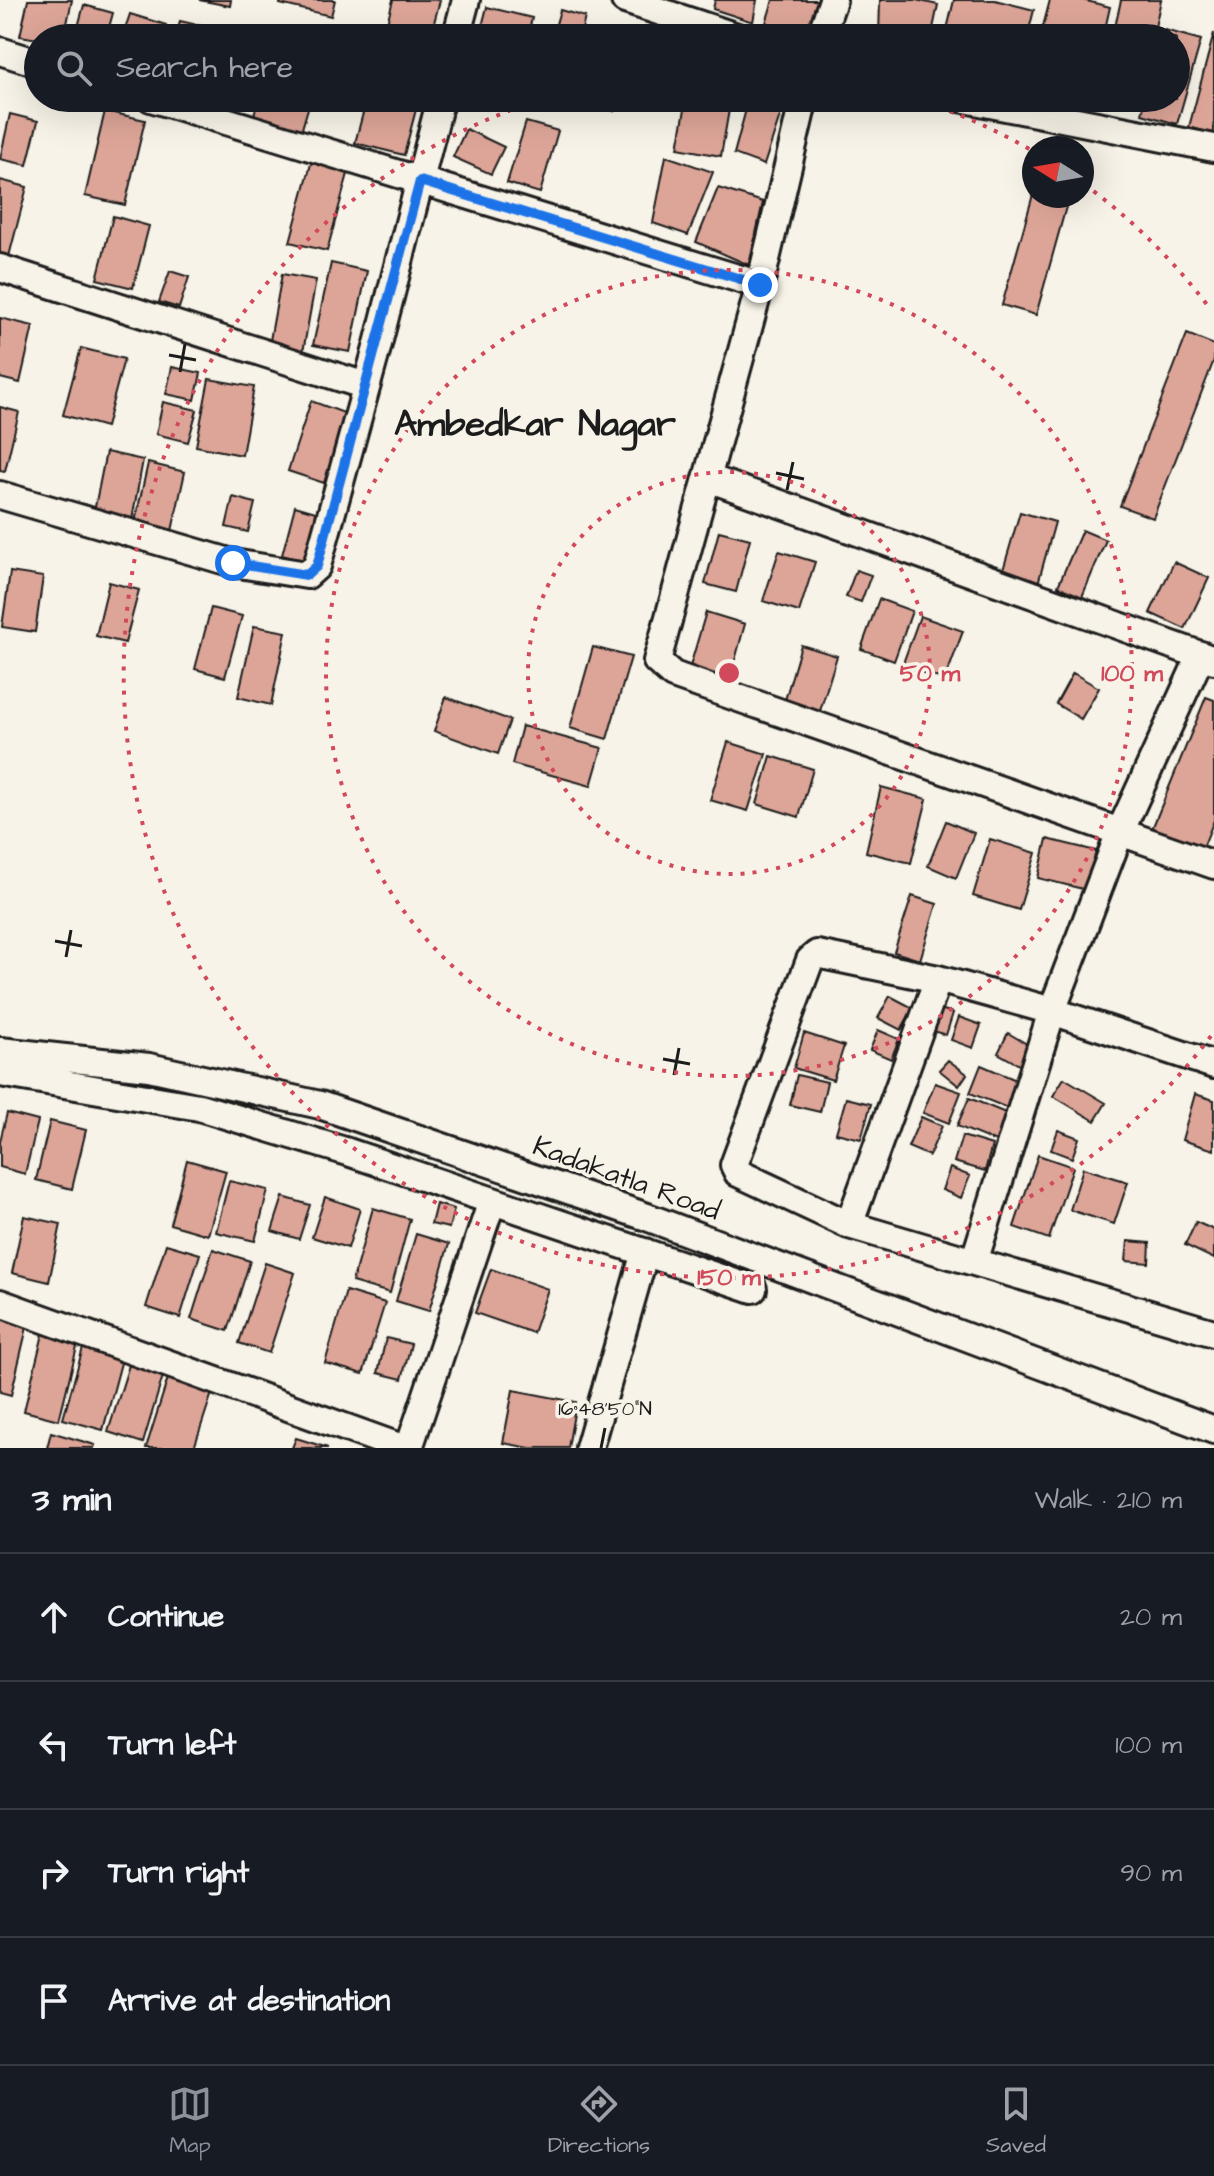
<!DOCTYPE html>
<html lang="en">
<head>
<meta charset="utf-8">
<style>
  :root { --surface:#171b24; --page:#20242c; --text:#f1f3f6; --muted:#9ea1a6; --line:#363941; --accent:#8c9099 }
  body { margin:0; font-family:"Architects Daughter",sans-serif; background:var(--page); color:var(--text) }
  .compass { position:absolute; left:1022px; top:136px; width:72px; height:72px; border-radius:50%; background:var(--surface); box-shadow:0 8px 32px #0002; rotate:281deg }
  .stop { position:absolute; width:24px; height:24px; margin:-18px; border:6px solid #1a73e8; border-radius:50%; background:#fff }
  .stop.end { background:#1a73e8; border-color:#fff; box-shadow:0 2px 8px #0008 }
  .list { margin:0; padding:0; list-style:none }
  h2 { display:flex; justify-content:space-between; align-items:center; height:104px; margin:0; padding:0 32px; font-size:34px }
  h2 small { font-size:26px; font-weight:400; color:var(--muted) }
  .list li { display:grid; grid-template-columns:52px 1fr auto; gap:24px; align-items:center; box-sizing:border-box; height:128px; padding:0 32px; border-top:2px solid var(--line) }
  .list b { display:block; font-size:30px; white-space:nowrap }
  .list em { font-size:26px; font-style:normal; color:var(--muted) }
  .icon { flex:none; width:44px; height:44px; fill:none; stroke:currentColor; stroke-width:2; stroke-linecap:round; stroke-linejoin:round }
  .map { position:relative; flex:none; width:1214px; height:1448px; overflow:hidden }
  .search { position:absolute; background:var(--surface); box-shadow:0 8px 32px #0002; left:24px; right:24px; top:24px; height:88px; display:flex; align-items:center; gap:20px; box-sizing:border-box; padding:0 28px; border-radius:44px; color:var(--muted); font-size:30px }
  .sheet { height:616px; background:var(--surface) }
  nav { display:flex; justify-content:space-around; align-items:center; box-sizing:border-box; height:112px; border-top:2px solid var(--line); background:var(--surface); font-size:22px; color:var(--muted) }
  nav a { display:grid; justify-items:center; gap:4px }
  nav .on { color:var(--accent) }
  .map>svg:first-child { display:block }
</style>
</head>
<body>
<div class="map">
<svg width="1214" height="1448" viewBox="0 0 1214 1448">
  <rect width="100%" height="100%" fill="#f7f3e8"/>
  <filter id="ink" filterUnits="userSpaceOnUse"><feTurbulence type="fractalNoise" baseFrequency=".0125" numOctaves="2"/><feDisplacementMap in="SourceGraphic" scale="16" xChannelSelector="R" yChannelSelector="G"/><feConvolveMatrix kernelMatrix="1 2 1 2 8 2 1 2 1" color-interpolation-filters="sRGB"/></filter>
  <g filter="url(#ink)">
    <!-- building -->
    <path fill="#dda598" stroke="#1c1c1c" stroke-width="2" d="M 28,0 L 72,0 L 64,38 L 38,39 L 20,36 Z
      M 199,0 L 231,0 L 230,6 Z
      M 281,0 L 335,0 L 331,16 L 280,4 Z
      M 393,0 L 440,0 L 430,38 L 383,38 Z
      M 715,0 L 757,0 L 753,22 L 713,9 Z
      M 773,0 L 818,0 L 808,35 L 766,23 Z
      M 880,0 L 916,0 L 938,5 L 931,38 L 879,38 Z
      M 954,0 L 995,0 L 1034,10 L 1027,38 L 945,38 Z
      M 1050,0 L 1083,0 L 1110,7 L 1103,38 L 1040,38 Z
      M 1121,0 L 1161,0 L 1153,36 L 1115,27 Z
      M 84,5 L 113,13 L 106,38 L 75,38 Z
      M 487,7 L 532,18 L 527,38 L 479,38 Z
      M 560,10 L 585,17 L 580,38 L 552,38 Z
      M 130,14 L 166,25 L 162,38 L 122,38 Z
      M 180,21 L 219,30 L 217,38 L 176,38 Z
      M 1165,30 L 1201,40 L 1177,124 L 1142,114 L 1146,98 L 1176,98 L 1176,38 L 1163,38 Z
      M 1214,33 L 1214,134 L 1189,127 Z
      M 259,98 L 311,98 L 301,132 L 253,118 Z
      M 367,98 L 419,98 L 404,155 L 355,143 Z
      M 540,98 L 566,98 L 565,103 Z
      M 577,98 L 615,98 L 614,111 Z
      M 687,98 L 731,98 L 721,156 L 678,148 Z
      M 749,98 L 786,98 L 764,165 L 734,154 Z
      M 1114,98 L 1139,98 L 1137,104 Z
      M 105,111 L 145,120 L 125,205 L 85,196 Z
      M 10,114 L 38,121 L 27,165 L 0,159 Z
      M 526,122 L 558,131 L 540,193 L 507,183 Z
      M 466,129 L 504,147 L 491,174 L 453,157 Z
      M 666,156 L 713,172 L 688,235 L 653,223 Z
      M 312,160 L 349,170 L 327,251 L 290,242 Z
      M 0,180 L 27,187 L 7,264 L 0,262 Z
      M 718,188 L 763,202 L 749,265 L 696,242 Z
      M 1034,191 L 1034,196 L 1069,196 L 1036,315 L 1002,305 Z
      M 113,216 L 149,226 L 133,288 L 97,279 Z
      M 331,263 L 367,271 L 350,352 L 313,345 Z
      M 170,271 L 189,277 L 179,308 L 159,302 Z
      M 282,274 L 316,280 L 303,352 L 269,346 Z
      M 0,318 L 33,326 L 20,383 L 0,378 Z
      M 1187,334 L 1214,345 L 1214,360 L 1153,518 L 1120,506 Z
      M 81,348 L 124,359 L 106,427 L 63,415 Z
      M 172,367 L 201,373 L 195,400 L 166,394 Z
      M 209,379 L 254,387 L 242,455 L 196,446 Z
      M 311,401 L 347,414 L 324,483 L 288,471 Z
      M 163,402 L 197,410 L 188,442 L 156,434 Z
      M 0,407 L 19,412 L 5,471 L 0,470 Z
      M 106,452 L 143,460 L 132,520 L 94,512 Z
      M 148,463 L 185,472 L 172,531 L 135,522 Z
      M 233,497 L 255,503 L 248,532 L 226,527 Z
      M 295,506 L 319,513 L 306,562 L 282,555 Z
      M 1020,512 L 1055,522 L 1037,587 L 1001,577 Z
      M 1082,530 L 1106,540 L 1082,597 L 1058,586 Z
      M 719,531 L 750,539 L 736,592 L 705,584 Z
      M 779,551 L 815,562 L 799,612 L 763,601 Z
      M 1174,562 L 1209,578 L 1185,629 L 1150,613 Z
      M 856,570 L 871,575 L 861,602 L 846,597 Z
      M 10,572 L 43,577 L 35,632 L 2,627 Z
      M 109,582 L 139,590 L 125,643 L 96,636 Z
      M 879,599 L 912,611 L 894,661 L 861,649 Z
      M 211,608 L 242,616 L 225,677 L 195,669 Z
      M 706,612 L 745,624 L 729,682 L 689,670 Z
      M 920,616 L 963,631 L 945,680 L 902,666 Z
      M 254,626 L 286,632 L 271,705 L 238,697 Z
      M 801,645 L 837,656 L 820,711 L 785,700 Z
      M 593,647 L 631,657 L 607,739 L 570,728 Z
      M 1073,673 L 1099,688 L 1081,719 L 1056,704 Z
      M 446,697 L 510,720 L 498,754 L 434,731 Z
      M 1206,697 L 1214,700 L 1214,820 L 1202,850 L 1152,829 Z
      M 522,726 L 602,748 L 591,786 L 512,764 Z
      M 728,742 L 766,754 L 748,811 L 710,800 Z
      M 771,756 L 813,769 L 799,817 L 757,804 Z
      M 881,787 L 927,799 L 911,863 L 866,852 Z
      M 946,821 L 974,833 L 956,878 L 928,866 Z
      M 990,839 L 1036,853 L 1019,910 L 973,896 Z
      M 1047,839 L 1096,851 L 1087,890 L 1038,878 Z
      M 912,896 L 937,904 L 920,960 L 894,952 Z
      M 890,996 L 913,1008 L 901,1030 L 878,1018 Z
      M 937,1008 L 953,1013 L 946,1035 L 930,1030 Z
      M 959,1017 L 981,1025 L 973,1048 L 951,1040 Z
      M 878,1030 L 899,1039 L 891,1059 L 870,1050 Z
      M 804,1033 L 844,1046 L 833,1080 L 794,1068 Z
      M 1008,1033 L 1032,1047 L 1021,1066 L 998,1053 Z
      M 948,1060 L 967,1074 L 959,1086 L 939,1070 Z
      M 981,1065 L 1021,1082 L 1010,1109 L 970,1093 Z
      M 797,1075 L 827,1082 L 820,1112 L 790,1105 Z
      M 1064,1078 L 1106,1103 L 1095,1121 L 1053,1096 Z
      M 935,1083 L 961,1092 L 949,1123 L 923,1113 Z
      M 1195,1094 L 1214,1100 L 1214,1150 L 1182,1140 Z
      M 846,1098 L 871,1104 L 861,1139 L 836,1133 Z
      M 969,1098 L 1013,1116 L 1001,1144 L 957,1126 Z
      M 7,1113 L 38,1121 L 25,1174 L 0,1167 L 0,1141 Z
      M 921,1117 L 942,1126 L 929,1156 L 908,1147 Z
      M 50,1121 L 86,1130 L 72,1189 L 36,1180 Z
      M 1058,1130 L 1079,1138 L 1072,1158 L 1051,1150 Z
      M 962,1136 L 992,1145 L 985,1171 L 954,1162 Z
      M 1038,1155 L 1073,1167 L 1049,1239 L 1014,1227 Z
      M 187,1160 L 226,1171 L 208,1235 L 170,1224 Z
      M 950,1168 L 970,1176 L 961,1198 L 942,1190 Z
      M 1083,1168 L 1128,1182 L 1114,1224 L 1070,1210 Z
      M 229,1181 L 268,1190 L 255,1241 L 216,1232 Z
      M 283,1197 L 310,1205 L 299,1239 L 272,1231 Z
      M 325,1197 L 360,1209 L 348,1248 L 312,1237 Z
      M 436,1204 L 454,1209 L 449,1228 L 431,1224 Z
      M 373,1208 L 410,1219 L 390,1293 L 352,1282 Z
      M 24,1216 L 61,1224 L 49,1282 L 12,1273 Z
      M 1196,1222 L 1214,1230 L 1214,1259 L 1185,1245 Z
      M 416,1234 L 449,1244 L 429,1311 L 396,1301 Z
      M 1128,1241 L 1150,1243 L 1149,1263 L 1126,1261 Z
      M 166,1244 L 200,1254 L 180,1318 L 146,1307 Z
      M 213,1249 L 250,1261 L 228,1331 L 191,1319 Z
      M 265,1263 L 295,1273 L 269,1353 L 239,1343 Z
      M 491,1269 L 548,1289 L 533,1333 L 475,1313 Z
      M 346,1291 L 385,1303 L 363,1374 L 325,1363 Z
      M 0,1316 L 28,1323 L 11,1395 L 0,1392 Z
      M 44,1330 L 79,1339 L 59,1420 L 24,1411 Z
      M 386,1338 L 411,1344 L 402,1379 L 378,1373 Z
      M 83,1348 L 122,1359 L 103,1430 L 63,1419 Z
      M 129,1365 L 163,1376 L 143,1443 L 108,1432 Z
      M 168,1378 L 212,1393 L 194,1448 L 146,1448 Z
      M 513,1390 L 576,1402 L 568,1448 L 530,1448 L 503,1443 Z
      M 51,1432 L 95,1445 L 94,1448 L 47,1448 Z
      M 296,1438 L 328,1448 L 292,1448 Z"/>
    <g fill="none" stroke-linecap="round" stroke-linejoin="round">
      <!-- minor casing -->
      <g stroke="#1c1c1c" stroke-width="32">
        <path id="minor" d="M 625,0 L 740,38
          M 456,38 L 466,0
          M 820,38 L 833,0
          M 0,51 L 38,63
          M 151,98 L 760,285 L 657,661 L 673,675 L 1214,865
          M 960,98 L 1214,148
          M 0,268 L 366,386
          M 760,285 L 804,98
          M 708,478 L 1214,660
          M 0,495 L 233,563 L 307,575 L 317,566 L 377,348 L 441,98
          M 0,1051 L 149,1067 L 320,1105 L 647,1217 L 1214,1430
          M 1214,1065 L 1052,1011 L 938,979 L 817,954 L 810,960 L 734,1165 L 738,1173 L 849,1225 L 1214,1333
          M 0,1073 L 199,1107 L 348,1152 L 753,1289
          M 849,1225 L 938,979
          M 974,1262 L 1052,1011 L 1120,832 L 1201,655
          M 0,1303 L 402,1448
          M 409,1448 L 492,1201
          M 589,1448 L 645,1252"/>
      </g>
      <!-- minor -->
      <use href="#minor" stroke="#f7f3e8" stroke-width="26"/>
    </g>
  </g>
  <g fill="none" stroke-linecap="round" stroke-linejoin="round" filter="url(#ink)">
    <!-- route -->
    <path stroke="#1a73e8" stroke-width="10" d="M 233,563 L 307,575 L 317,566 L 420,181 L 760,285"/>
  </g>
  <!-- ticks -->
  <path fill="none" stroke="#1c1c1c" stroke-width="3" d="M 169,355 L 196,360M 180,372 L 185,344M 776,473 L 804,479M 787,490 L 793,462M 55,941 L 82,946M 66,957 L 71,930M 663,1059 L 690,1064M 674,1075 L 679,1048M 601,1448 L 605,1428"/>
  <!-- distance rings -->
  <g fill="none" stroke="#d1495b" stroke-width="4" stroke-dasharray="4 8">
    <circle cx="729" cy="673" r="201"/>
    <circle cx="729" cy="673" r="403"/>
    <path d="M1211 1036A604 604 0 1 1 542 99M916 99A604 604 0 0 1 1031 150M1084 184A604 604 0 0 1 1211 310"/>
  </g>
  <g text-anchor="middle" stroke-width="7" stroke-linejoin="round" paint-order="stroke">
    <!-- street labels -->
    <g font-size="28" fill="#1c1c1c" stroke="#f7f3e8">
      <text transform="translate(627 1177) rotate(20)" y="10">Kadakatla Road</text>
    </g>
    <!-- district labels -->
    <g font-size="36" font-weight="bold" fill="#1c1c1c" stroke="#f7f3e8">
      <text x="535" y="435">Ambedkar Nagar</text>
    </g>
  </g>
  <g font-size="20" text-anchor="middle" fill="#1c1c1c" stroke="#f7f3e8" stroke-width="7" stroke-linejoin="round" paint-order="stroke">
    <text x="605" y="1415">16°48'50"N</text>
  </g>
  <circle cx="729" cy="673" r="12" fill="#d1495b" stroke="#f7f3e8" stroke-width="4"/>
  <g font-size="24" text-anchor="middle" font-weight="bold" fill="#d1495b" stroke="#f7f3e8" stroke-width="7" stroke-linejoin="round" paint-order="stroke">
    <text x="930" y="681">50 m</text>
    <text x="1132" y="681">100 m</text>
    <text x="729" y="1285">150 m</text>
  </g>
</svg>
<svg class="compass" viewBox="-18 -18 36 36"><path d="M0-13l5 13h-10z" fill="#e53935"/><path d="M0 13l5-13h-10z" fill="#9ea1a6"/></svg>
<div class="stop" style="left:233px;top:563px"></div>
<div class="stop end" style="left:760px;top:285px"></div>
<div class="search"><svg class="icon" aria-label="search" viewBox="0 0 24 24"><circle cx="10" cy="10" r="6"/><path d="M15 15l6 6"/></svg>Search here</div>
</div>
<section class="sheet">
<h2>3 min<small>Walk · 210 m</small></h2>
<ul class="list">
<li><svg class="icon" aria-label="ahead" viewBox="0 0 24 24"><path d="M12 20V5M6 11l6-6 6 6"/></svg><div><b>Continue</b></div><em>20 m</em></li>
<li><svg class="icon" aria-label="left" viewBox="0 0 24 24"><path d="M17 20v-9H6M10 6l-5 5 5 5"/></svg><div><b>Turn left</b></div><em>100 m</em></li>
<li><svg class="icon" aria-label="right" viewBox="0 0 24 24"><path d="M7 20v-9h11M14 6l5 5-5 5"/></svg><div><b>Turn right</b></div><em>90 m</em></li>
<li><svg class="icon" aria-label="arrive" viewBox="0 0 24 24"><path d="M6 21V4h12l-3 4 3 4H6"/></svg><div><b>Arrive at destination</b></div></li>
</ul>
</section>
<nav>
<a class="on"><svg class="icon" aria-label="map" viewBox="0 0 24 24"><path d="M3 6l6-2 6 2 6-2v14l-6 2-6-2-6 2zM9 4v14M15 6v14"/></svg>Map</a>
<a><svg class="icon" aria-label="directions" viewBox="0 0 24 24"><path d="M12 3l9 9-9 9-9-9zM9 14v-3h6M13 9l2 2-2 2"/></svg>Directions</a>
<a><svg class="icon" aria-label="saved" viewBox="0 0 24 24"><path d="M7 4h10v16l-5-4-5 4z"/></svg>Saved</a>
</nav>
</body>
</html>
